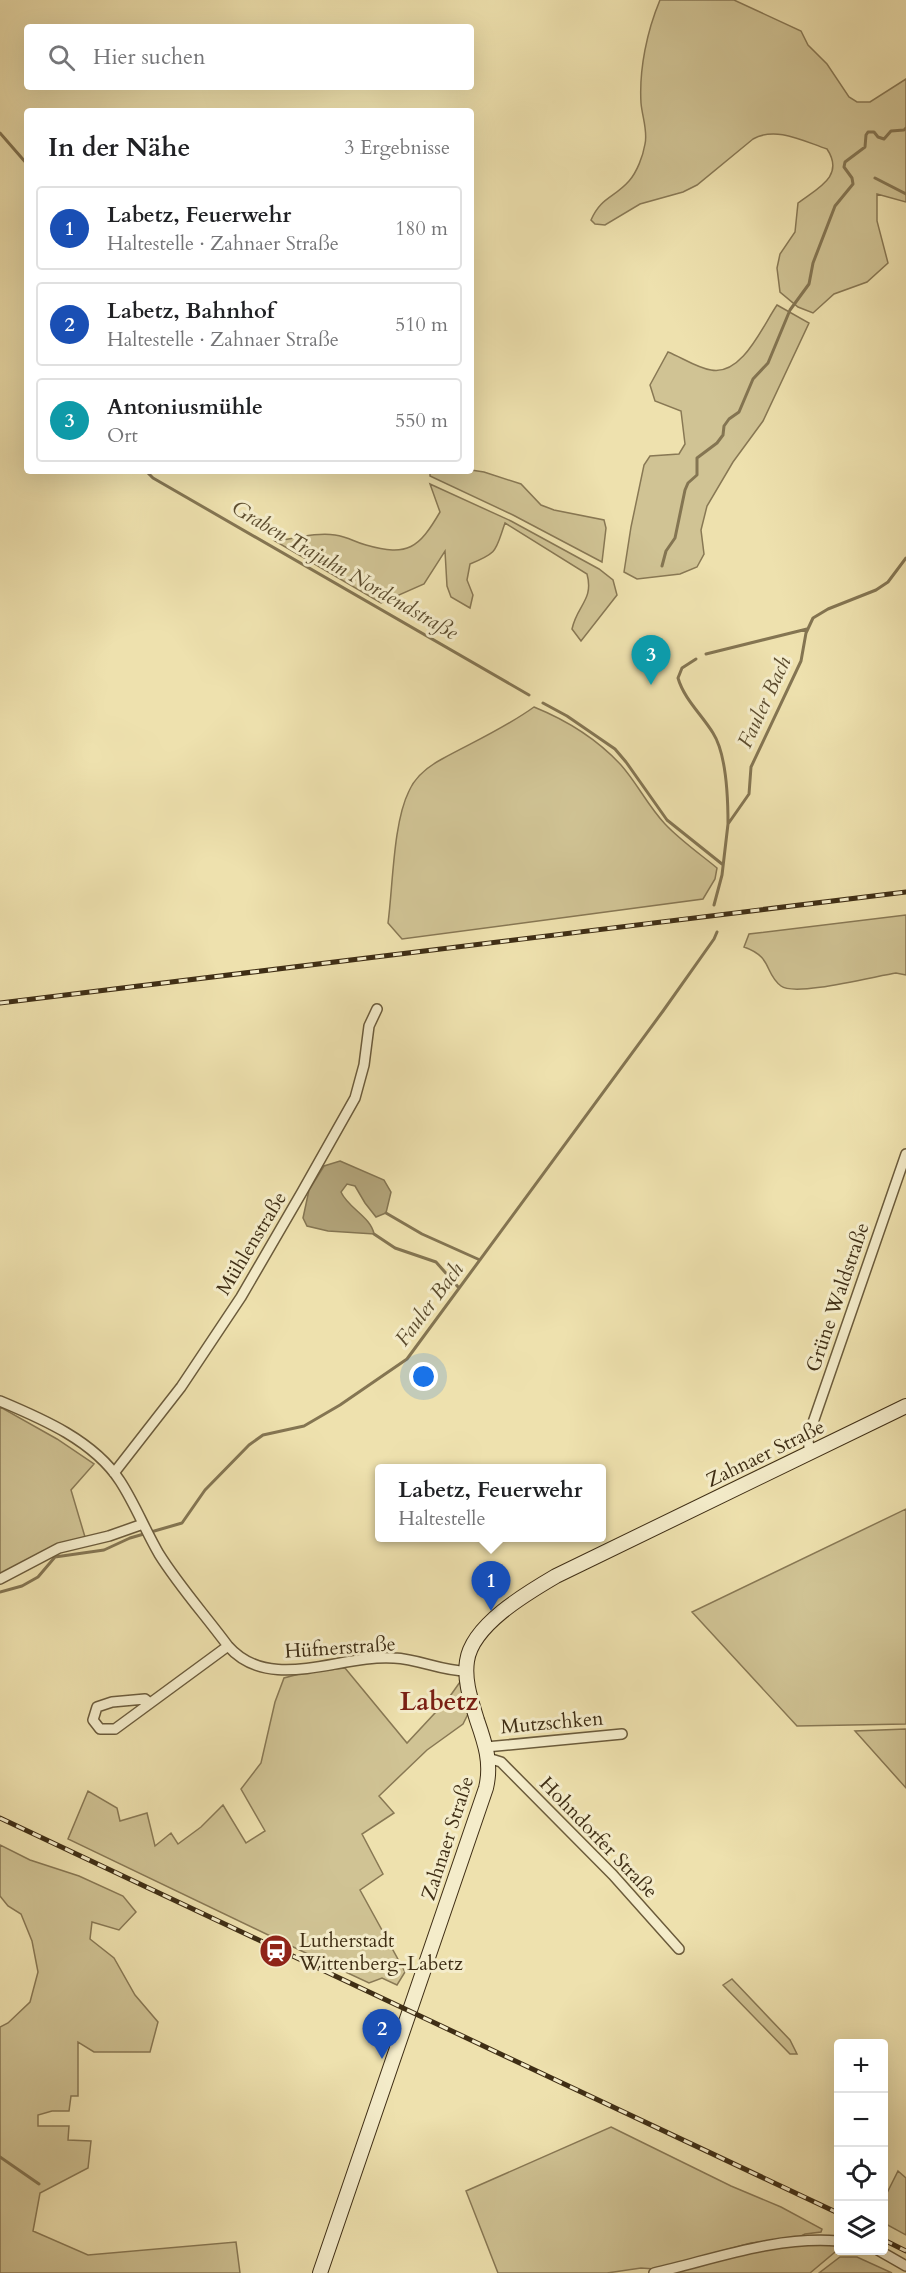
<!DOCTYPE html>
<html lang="de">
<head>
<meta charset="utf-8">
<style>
  :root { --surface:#fff; --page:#f6f6f6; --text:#202124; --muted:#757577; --line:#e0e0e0; --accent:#8f2418 }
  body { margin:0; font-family:Cardo,serif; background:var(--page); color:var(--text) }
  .controls { position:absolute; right:18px; bottom:18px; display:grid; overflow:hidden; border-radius:6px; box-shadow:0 6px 24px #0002 }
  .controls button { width:54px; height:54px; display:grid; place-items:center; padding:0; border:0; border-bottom:2px solid var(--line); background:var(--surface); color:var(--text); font:30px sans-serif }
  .you { position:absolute; left:424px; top:1377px; width:21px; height:21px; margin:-15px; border:4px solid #fff; border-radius:50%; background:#1a73e8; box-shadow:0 0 0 9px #1a73e833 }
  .badge { display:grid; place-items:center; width:39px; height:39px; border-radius:50%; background:var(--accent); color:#fff; font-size:20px; font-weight:700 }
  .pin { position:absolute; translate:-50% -50px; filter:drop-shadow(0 2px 3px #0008) }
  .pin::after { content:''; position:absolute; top:32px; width:21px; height:18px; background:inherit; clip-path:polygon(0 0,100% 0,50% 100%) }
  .popup { position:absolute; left:375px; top:1464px; width:231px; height:78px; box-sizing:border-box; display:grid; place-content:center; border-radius:6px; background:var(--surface); filter:drop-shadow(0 2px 4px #0005); font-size:20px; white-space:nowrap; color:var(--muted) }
  .popup b { font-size:22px; color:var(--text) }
  .popup::after { content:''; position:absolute; left:50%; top:100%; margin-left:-12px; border:12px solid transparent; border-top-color:var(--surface) }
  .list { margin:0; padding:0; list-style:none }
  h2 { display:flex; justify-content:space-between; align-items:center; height:78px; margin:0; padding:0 24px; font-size:26px }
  h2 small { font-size:20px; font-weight:400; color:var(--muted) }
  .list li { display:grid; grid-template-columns:39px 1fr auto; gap:18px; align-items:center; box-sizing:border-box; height:84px; margin:0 12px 12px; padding:0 12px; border:2px solid var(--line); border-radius:6px }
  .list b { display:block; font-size:22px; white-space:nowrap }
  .list p { margin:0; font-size:20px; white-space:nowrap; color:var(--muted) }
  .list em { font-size:20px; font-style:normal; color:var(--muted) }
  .icon { flex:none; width:33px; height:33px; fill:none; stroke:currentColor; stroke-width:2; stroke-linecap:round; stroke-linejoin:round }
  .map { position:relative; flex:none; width:906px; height:2273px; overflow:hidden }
  .search { position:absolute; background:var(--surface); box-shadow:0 6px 24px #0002; left:24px; top:24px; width:450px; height:66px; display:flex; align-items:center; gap:15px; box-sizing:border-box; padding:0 21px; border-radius:6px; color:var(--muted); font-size:22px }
  .panel { position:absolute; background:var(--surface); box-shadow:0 6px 24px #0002; left:24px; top:108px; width:450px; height:366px; border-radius:6px }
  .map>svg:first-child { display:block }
</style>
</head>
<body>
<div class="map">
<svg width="906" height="2273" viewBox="0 0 906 2273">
  <rect width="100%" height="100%" fill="#eee1ae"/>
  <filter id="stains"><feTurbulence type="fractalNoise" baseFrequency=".00333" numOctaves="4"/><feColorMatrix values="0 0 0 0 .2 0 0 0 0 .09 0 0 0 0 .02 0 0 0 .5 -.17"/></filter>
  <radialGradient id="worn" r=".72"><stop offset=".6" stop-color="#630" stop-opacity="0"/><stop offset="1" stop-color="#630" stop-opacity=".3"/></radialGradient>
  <!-- green -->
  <path fill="#d0c394" stroke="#887854" stroke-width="1.5" d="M 660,0 L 734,0 L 801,31 L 808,45 L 827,64 L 849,97 L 857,102 L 870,102 L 906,79 L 906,202 L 877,194 L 877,221 L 888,263 L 867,282 L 834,294 L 813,313 L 798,307 L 780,292 L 777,268 L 780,254 L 795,232 L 798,203 C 818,188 845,176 827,149 C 803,141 776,126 753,139 L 697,185 L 683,192 L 640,204 L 605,225 L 595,224 L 591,220 C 601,197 614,198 629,181 C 637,172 643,156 645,144 C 648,131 642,116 641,103 C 639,69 647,31 660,0 Z
    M 777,305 L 809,323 L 763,421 L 733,462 L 707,506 L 701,530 L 704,554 L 697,567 L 680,574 L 637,579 L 624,572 L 631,527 L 644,465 L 650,456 L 679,454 L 685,444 L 681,411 L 655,401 L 650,385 L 668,352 C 681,357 697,368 711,370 C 742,376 762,327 777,305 Z
    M 471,470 L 484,472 L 521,484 L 541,505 L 554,510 L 604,520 L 606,528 L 602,562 L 513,515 L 430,476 L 430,471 Z
    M 430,484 L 511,521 L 599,569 L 613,580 L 617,595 L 581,641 L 572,629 C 577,605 594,600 587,574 L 505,523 C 495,551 499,552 470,564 L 467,580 L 473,595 L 470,608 L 451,597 L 447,586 L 445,551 L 424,584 L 381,603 L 275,541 C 293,539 316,532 335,535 C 349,537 354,542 366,545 C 408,557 419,548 440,512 Z
    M 534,707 C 566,720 597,739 621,765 C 637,783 648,806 665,824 C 680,840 700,854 717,868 L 715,879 L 703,899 L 402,939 L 388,923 C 393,886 393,823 409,791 C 415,777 429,766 442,759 C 473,742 505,728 534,707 Z
    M 906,915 L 906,975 L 896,973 C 876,976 795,997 781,986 C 764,973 773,957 744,947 L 749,934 Z
    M 0,1407 L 57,1439 L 94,1464 L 71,1490 L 85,1537 L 58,1544 L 0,1575 Z
    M 906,1509 L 906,1724 L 797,1726 L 692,1612 Z
    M 345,1668 L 407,1743 L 448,1699 L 460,1682 L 469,1712 L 463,1724 L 427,1750 L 379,1796 L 394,1813 L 362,1834 L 383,1874 L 360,1890 L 405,1972 L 397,1985 L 382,1978 L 369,1983 L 320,1960 L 321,1957 L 313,1954 L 312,1956 L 68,1839 L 88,1791 L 117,1808 L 120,1821 L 147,1813 L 155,1846 L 171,1833 L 178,1844 L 201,1827 L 223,1805 L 246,1843 L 265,1831 L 241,1789 L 261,1763 L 275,1702 L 284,1678 L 303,1673 Z
    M 906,1729 L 906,1788 L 855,1731 Z
    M 0,1845 L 30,1860 L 79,1876 L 123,1896 L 136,1912 L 119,1930 L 92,1922 L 90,1939 L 114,1958 L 135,1995 L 158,2022 L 150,2052 L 94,2052 L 78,2042 L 78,2096 L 71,2096 L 69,2111 L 52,2111 L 38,2115 L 38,2126 L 69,2126 L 68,2140 L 91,2141 L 88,2168 L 40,2193 L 33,2231 L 88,2255 L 236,2242 L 240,2273 L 0,2273 L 0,2027 L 8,2023 L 30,2002 L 38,1972 L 32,1941 L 21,1914 L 8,1906 L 0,1896 Z
    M 732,1979 L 790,2040 L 797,2054 L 790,2054 L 723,1985 Z
    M 611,2127 L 731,2186 L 781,2207 L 822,2229 L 821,2232 L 805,2234 L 797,2238 L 751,2243 L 655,2269 L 641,2268 L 607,2273 L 498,2273 L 466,2191 Z
    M 898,2171 L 906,2178 L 906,2235 L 884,2223 L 884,2199 Z
    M 803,2245 L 838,2245 L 835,2252 L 810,2273 L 669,2273 L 752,2251 Z
    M 840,2257 L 857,2257 L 892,2273 L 819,2273 Z"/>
  <!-- water -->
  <path fill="#b2a47a" stroke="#847552" stroke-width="1.5" d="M 340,1161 L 384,1180 L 391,1192 L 386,1213 L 376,1217 L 365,1203 L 355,1186 L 347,1184 L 341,1192 C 348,1208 371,1217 374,1234 L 328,1231 L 307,1226 L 303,1218 L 309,1190 L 324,1166 Z"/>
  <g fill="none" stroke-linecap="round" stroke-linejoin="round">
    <!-- stream -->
    <path stroke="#847552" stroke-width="3" d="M 0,133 L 27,164
      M 875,178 L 906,194
      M 146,471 L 153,478 L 529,695
      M 662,566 L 666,551 L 675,538 L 685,490 L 688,483 L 697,475 L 697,458 L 717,443 L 723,435 L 724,426 L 729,419 L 739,412 L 753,379 L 768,363 L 790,310 L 809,284 L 813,263 L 835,206 L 853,184 L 852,178 L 844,167 L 845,162 L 865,147 L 866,135 L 868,132 L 874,132 L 878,137 L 884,139 L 891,131 L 904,130 L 906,128
      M 706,654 L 807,629
      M 696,659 L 682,668 L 678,678 C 684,699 702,715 713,733 C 727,755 728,798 728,824
      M 543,703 L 567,716 L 615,749 L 626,762 L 667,820 L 722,864
      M 714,905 L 722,875 L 728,824 L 749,794 L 751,767 L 801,661 L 806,633 L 813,618 L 828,609 L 876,590 L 888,582 L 906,558
      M 386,1213 L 422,1234 L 480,1260
      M 374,1234 L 395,1248 L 436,1262 L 459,1288
      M 0,1592 L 22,1586 L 38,1577 L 55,1557 L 104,1550 L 130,1538 L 182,1523 L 205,1490 L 249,1445 L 263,1435 L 304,1426 L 340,1405 L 407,1359 L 663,1011 L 714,939 L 717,932
      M 0,2157 L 39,2184"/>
    <!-- street casing -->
    <g stroke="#6b5b3b" stroke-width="12">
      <path id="street" d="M 0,1401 C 43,1419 94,1441 120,1481 C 135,1504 145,1530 159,1554 C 179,1586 205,1615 228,1646 C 270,1694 340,1654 394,1658 C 419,1659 441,1671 466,1671
        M 810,1452 L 808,1441 L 809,1434 L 906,1154
        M 114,1473 L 181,1387 L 241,1297 L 302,1192 L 355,1098 L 364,1065 L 369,1026 L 377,1009
        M 0,1579 L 59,1548 L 109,1536 L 143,1524
        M 150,1703 L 145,1699 L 112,1702 L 97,1707 L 93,1720 L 100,1729 L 115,1729 L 228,1646
        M 486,1747 L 622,1734
        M 488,1758 L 501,1762 L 613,1875 L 679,1949
        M 878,2250 L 906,2266
        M 654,2273 C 715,2259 775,2236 838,2241"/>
    </g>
    <!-- secondary casing -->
    <g stroke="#3f2e15" stroke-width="16">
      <path id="secondary" d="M 320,2273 L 486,1788 C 492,1763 485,1743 477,1720 C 471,1700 464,1681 467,1661 C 472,1625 527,1593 556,1576 L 906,1406"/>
    </g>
    <!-- street -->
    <use href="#street" stroke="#f4ecca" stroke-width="9"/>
    <!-- secondary -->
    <use href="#secondary" stroke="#f4ecca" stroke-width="14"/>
    <!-- rail casing -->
    <g stroke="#3f2e15" stroke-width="5">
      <path id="rail" d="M 0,1003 L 906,892
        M 0,1818 L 838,2213
        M 884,2240 L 906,2251"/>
    </g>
    <!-- rail -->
    <use href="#rail" stroke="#f4ecca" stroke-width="3" stroke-dasharray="9" stroke-linecap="butt"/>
  </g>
  <!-- icons -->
  <defs>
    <g id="station-disc" transform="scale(1.725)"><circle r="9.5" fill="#8f2418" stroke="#f4ecca"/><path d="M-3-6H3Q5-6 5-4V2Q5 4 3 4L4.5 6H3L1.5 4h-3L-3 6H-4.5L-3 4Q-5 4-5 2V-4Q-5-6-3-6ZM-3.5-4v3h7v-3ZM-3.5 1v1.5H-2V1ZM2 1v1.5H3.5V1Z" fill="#fff"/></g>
  </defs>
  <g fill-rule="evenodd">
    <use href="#station-disc" x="276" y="1951"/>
  </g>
  <g text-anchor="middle" stroke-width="6" stroke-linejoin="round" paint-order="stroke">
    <!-- street labels -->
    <g font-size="20" fill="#3f2e15" stroke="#f4ecca">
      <text transform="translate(251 1243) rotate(-59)" y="7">Mühlenstraße</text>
      <text transform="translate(837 1297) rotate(-71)" y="7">Grüne Waldstraße</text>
      <text transform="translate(765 1453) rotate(-26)" y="7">Zahnaer Straße</text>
      <text transform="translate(340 1647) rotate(-4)" y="7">Hüfnerstraße</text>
      <text transform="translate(552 1722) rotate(-5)" y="7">Mutzschken</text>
      <text transform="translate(599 1837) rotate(46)" y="7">Hohndorfer Straße</text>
      <text transform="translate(447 1838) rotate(-72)" y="7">Zahnaer Straße</text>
    </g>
    <!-- poi labels -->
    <g font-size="20" fill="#3f2e15" stroke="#f4ecca" text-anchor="start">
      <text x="299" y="1947">Lutherstadt<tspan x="299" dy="23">Wittenberg-Labetz</tspan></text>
    </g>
    <!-- water labels -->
    <g font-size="21" font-style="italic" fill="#5c4c2e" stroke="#f4ecca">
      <text transform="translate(345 570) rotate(30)" y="7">Graben Trajuhn Nordendstraße</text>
      <text transform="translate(764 702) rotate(-65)" y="7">Fauler Bach</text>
      <text transform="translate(429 1304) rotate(-53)" y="7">Fauler Bach</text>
    </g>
    <!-- district labels -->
    <g font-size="26" font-weight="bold" fill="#7a1f14" stroke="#f4ecca">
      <text x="439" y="1710">Labetz</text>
    </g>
  </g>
  <rect width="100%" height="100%" filter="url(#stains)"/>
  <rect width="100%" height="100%" fill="url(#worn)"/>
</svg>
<div class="controls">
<button>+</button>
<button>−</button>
<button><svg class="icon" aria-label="locate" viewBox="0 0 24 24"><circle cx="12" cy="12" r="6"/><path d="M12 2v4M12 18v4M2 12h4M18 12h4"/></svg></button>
<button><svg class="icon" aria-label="layers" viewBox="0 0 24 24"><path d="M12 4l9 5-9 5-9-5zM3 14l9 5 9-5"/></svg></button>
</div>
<div class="you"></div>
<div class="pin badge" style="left:491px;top:1611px;background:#1a4fb4">1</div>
<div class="popup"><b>Labetz, Feuerwehr</b>Haltestelle</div>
<div class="pin badge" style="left:382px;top:2059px;background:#1a4fb4">2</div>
<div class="pin badge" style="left:651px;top:685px;background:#0f9aa8">3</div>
<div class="search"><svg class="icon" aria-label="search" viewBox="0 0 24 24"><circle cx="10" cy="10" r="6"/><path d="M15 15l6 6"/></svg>Hier suchen</div>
<section class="panel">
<h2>In der Nähe<small>3 Ergebnisse</small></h2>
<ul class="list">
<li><span class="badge" style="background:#1a4fb4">1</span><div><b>Labetz, Feuerwehr</b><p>Haltestelle · Zahnaer Straße</p></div><em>180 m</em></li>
<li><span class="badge" style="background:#1a4fb4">2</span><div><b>Labetz, Bahnhof</b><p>Haltestelle · Zahnaer Straße</p></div><em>510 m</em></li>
<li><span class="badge" style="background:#0f9aa8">3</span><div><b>Antoniusmühle</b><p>Ort</p></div><em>550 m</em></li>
</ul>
</section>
</div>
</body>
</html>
